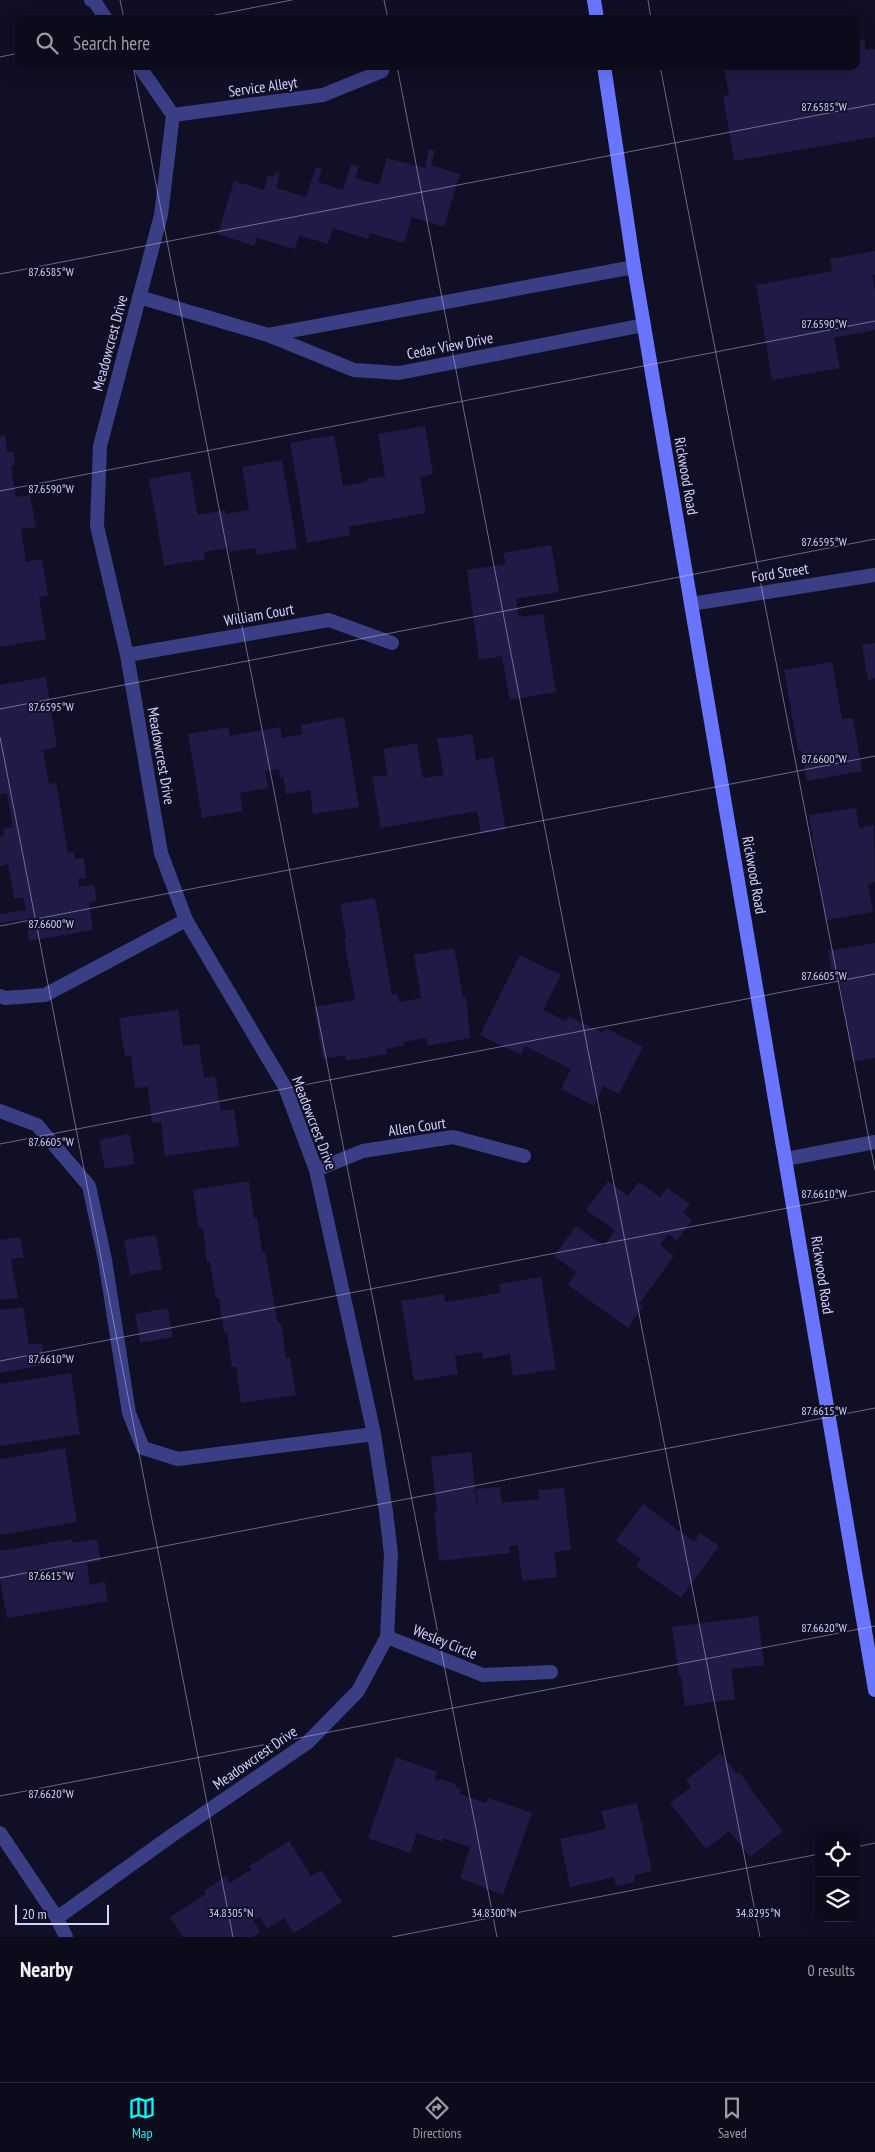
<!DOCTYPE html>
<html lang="en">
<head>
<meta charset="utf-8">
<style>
  :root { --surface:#0c0b1c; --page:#1a1929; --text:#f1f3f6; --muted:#9a9ba3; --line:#2c2b3b; --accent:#00fefd }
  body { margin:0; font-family:"PT Sans Narrow",sans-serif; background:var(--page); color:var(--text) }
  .controls { position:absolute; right:15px; bottom:15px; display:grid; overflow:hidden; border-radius:10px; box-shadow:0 5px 20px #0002 }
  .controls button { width:45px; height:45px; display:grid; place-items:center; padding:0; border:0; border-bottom:1px solid var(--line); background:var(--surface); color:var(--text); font:25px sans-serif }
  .scale { position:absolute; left:15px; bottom:12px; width:94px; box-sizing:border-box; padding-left:5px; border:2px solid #d3d3ff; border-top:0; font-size:14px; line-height:18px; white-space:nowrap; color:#d3d3ff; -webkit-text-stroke:4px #100f25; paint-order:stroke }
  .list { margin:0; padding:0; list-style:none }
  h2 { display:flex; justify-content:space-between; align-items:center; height:65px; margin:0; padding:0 20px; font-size:21px }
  h2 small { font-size:16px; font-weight:400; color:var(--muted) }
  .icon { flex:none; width:28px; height:28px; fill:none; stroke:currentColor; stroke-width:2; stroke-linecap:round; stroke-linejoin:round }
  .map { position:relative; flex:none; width:875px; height:1937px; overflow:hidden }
  .search { position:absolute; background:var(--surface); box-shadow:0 5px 20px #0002; left:15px; right:15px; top:15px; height:55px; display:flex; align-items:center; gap:12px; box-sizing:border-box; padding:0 18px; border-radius:10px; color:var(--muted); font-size:19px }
  .sheet { height:145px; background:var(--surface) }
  nav { display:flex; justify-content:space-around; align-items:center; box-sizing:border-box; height:70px; border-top:1px solid var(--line); background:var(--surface); font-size:14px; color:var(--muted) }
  nav a { display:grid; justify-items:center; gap:2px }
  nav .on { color:var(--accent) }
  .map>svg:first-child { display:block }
</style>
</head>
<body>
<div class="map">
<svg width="875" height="1937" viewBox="0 0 875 1937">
  <rect width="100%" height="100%" fill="#100f25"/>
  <!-- building -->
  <path fill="#1f1b46" d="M 864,39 L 866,50 L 875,49 L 875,137 L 734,161 L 723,96 L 729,95 L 724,66 L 856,66 L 856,41 Z
    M 429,149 L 435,151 L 431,165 L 460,174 L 444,227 L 412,217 L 404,243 L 370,233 L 368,239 L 333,228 L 328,244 L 299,235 L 295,249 L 257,238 L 254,246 L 218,234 L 234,181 L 264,190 L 268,176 L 274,177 L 276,172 L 280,173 L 276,188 L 306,197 L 316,167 L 322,169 L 318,182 L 343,190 L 351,164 L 359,166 L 355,178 L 379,185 L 387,158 L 425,168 Z
    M 875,251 L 875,275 L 872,275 L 875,290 L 875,330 L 834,338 L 840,368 L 772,380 L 756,285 L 832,271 L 830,259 Z
    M 425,426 L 433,474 L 420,477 L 426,513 L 348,527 L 350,535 L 307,543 L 290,443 L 334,435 L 343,486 L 367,482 L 366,479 L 385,476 L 378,434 Z
    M 5,435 L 7,452 L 13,452 L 15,465 L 11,466 L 16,497 L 30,495 L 36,527 L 21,529 L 26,562 L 42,559 L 48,596 L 39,597 L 46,639 L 0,647 L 0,436 Z
    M 282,460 L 297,548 L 257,555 L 255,548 L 230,552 L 229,548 L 204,552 L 205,559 L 164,566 L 149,479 L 190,471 L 198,515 L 225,510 L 226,514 L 249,510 L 242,467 Z
    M 551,545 L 559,592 L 516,599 L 519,617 L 543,614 L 556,692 L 510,700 L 502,656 L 479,660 L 467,570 L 506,564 L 503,553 Z
    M 875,643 L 875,678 L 868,680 L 862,645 Z
    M 832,662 L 842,719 L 853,718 L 862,771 L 807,781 L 801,750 L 798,750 L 784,670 Z
    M 46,677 L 57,747 L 32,753 L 43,751 L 49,784 L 56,783 L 68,853 L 74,852 L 75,859 L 84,858 L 86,878 L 78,879 L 79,887 L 94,885 L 97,901 L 89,902 L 93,930 L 29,941 L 26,919 L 0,923 L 0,914 L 26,910 L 23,897 L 14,899 L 8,864 L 0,866 L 0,837 L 4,836 L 3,829 L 13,827 L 7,793 L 0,794 L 0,685 Z
    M 344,717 L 359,807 L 313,814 L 310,790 L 286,794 L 283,777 L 280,778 L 279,769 L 265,771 L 268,788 L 240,793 L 243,811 L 202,818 L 188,734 L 228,727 L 230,736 L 280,727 L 282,738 L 302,734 L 301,725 Z
    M 472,734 L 476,760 L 493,757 L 506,829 L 481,834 L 477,811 L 381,828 L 372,777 L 388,775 L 383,749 L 417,743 L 423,778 L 444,775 L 437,739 Z
    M 856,808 L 859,828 L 874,825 L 875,882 L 868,884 L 873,912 L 826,920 L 809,815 Z
    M 375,898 L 392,995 L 397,994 L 399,1002 L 421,998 L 414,955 L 454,948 L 463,997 L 466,997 L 470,1038 L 428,1046 L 426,1038 L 404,1042 L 405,1045 L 386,1049 L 387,1054 L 346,1061 L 345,1055 L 323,1059 L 314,1007 L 355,1000 L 344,939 L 346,938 L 340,904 Z
    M 875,943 L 875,1058 L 853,1062 L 839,979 L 833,980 L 828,951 Z
    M 520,955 L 561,975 L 543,1010 L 566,1021 L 568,1016 L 603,1033 L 605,1028 L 643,1047 L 619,1094 L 603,1086 L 594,1106 L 561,1089 L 571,1069 L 525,1046 L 521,1055 L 480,1035 Z
    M 178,1010 L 183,1046 L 199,1044 L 204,1078 L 215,1076 L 221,1111 L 234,1109 L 239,1146 L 165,1156 L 161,1122 L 152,1123 L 148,1087 L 135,1088 L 131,1055 L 125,1056 L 119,1018 Z
    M 129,1134 L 135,1164 L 105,1169 L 99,1140 Z
    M 249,1181 L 254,1218 L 257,1218 L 262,1252 L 265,1252 L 278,1323 L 281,1323 L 286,1358 L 290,1357 L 296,1395 L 241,1403 L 236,1367 L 232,1367 L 227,1332 L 224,1333 L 219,1298 L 216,1298 L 210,1261 L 207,1262 L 203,1228 L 199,1228 L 193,1190 Z
    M 608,1181 L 628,1196 L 639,1182 L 660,1197 L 667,1188 L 690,1204 L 683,1213 L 692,1220 L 677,1241 L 668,1234 L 660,1245 L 674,1256 L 639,1304 L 643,1306 L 628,1328 L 568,1285 L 576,1272 L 554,1256 L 576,1226 L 604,1246 L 615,1230 L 586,1210 Z
    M 156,1235 L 162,1269 L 130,1275 L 124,1240 Z
    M 20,1237 L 24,1257 L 11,1259 L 18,1298 L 0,1300 L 0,1240 Z
    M 541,1277 L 556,1369 L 513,1376 L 510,1354 L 483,1359 L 482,1352 L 455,1356 L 458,1374 L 414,1381 L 401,1301 L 444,1294 L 445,1302 L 500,1293 L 499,1284 Z
    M 23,1307 L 29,1345 L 42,1343 L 45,1365 L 0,1373 L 0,1310 Z
    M 168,1308 L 173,1337 L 140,1343 L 135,1314 Z
    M 71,1373 L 80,1434 L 0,1446 L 0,1384 Z
    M 65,1448 L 77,1522 L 0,1535 L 0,1459 Z
    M 471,1452 L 477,1505 L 478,1505 L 476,1489 L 500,1487 L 502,1503 L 539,1499 L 538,1490 L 564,1488 L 571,1550 L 554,1552 L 557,1577 L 522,1581 L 518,1545 L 509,1546 L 510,1553 L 439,1561 L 434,1511 L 437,1511 L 431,1457 Z
    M 643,1504 L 694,1542 L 700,1533 L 719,1546 L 681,1598 L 636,1566 L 641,1559 L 616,1541 Z
    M 72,1539 L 72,1543 L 97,1539 L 101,1561 L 87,1563 L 90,1585 L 105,1582 L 108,1601 L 7,1618 L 0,1579 L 0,1551 Z
    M 758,1616 L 764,1665 L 731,1669 L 735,1699 L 685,1706 L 681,1676 L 679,1676 L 672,1627 Z
    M 720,1753 L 737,1774 L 739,1772 L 749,1785 L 748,1786 L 783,1831 L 750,1857 L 729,1831 L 706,1849 L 670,1803 L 691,1787 L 686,1780 Z
    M 396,1757 L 437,1772 L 435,1780 L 439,1781 L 440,1779 L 456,1784 L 455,1787 L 461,1790 L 460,1794 L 486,1803 L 488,1798 L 532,1813 L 503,1895 L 460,1878 L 470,1847 L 443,1838 L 442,1842 L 417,1833 L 410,1853 L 368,1838 Z
    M 637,1803 L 652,1871 L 634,1875 L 635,1882 L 616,1886 L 614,1877 L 570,1887 L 560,1839 L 606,1829 L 601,1811 Z
    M 289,1841 L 311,1876 L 321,1870 L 342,1902 L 294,1933 L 284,1918 L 267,1929 L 260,1917 L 253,1920 L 260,1932 L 252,1937 L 183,1937 L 170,1917 L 206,1894 L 204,1891 L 226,1876 L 230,1883 L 252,1869 L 249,1866 Z"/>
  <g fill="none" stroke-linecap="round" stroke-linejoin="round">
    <!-- minor -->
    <path stroke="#3a3e84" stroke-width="14" d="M 91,0 L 95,2 L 106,19
      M 173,115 L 323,95 L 382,71
      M 139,297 L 268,335 L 354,370 L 399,373 L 644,325
      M 268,335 L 634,267
      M 691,604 L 875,575
      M 127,655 L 329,620 L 392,643
      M 0,996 L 5,998 L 45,995 L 186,920
      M 0,1111 L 37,1125 L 89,1186 L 105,1260 L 129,1413 L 143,1448 L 178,1459 L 374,1434
      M 786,1159 L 875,1142
      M 316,1170 L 363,1151 L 453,1137 L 524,1156
      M 387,1637 L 483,1675 L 551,1672
      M 0,1833 L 57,1918 L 66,1937
      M 57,1918 L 171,1836 L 307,1743 L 358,1691 L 387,1637 L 391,1554 L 386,1512 L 374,1434 L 316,1170 L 285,1087 L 186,920 L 161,853 L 127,655 L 97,526 L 100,446 L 161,215 L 173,115 L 139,66"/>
    <!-- secondary -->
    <path stroke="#6a75ff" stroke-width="14" d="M 594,0 L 597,19
      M 604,66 L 634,267 L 875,1690"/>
  </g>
  <!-- ticks -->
  <path fill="none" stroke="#d3d3ff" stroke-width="1" stroke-opacity="0.45" d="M 120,0 L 124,19M 384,0 L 388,19M 648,0 L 651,19M 195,19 L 292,0M 0,57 L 19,53M 133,66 L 497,1937M 397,66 L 760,1937M 660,66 L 875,1170M 0,274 L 875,104M 0,491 L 875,321M 0,709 L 875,539M 0,737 L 233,1937M 0,926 L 875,756M 0,1144 L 875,974M 0,1361 L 875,1191M 0,1578 L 875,1408M 0,1796 L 875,1626M 856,1847 L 875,1843M 392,1937 L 819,1854"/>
  <g text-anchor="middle" stroke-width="4" stroke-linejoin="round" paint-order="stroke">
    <!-- street labels -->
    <g font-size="15" fill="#d3d3ff" stroke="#100f25">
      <text transform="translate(263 87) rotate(-8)" y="5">Service Alleyt</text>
      <text transform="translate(110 343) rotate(-75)" y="5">Meadowcrest Drive</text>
      <text transform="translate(450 346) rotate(-11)" y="5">Cedar View Drive</text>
      <text transform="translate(686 476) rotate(80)" y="5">Rickwood Road</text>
      <text transform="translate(780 573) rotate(-9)" y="5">Ford Street</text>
      <text transform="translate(259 615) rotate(-10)" y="5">William Court</text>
      <text transform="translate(161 756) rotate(80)" y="5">Meadowcrest Drive</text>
      <text transform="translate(754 875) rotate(80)" y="5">Rickwood Road</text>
      <text transform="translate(314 1123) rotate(69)" y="5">Meadowcrest Drive</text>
      <text transform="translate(417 1127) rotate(-8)" y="5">Allen Court</text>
      <text transform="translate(822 1275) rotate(81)" y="5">Rickwood Road</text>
      <text transform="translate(445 1642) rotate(22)" y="5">Wesley Circle</text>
      <text transform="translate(255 1758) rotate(-35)" y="5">Meadowcrest Drive</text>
    </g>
  </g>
  <g font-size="12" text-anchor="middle" fill="#d3d3ff" stroke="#100f25" stroke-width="4" stroke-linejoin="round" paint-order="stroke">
    <text x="824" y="111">87.6585°W</text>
    <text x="51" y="276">87.6585°W</text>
    <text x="824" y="328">87.6590°W</text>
    <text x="51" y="493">87.6590°W</text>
    <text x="824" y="546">87.6595°W</text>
    <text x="51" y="711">87.6595°W</text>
    <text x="824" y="763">87.6600°W</text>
    <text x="51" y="928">87.6600°W</text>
    <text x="824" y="980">87.6605°W</text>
    <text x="51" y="1146">87.6605°W</text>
    <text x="824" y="1198">87.6610°W</text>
    <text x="51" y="1363">87.6610°W</text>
    <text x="824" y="1415">87.6615°W</text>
    <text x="51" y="1580">87.6615°W</text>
    <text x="824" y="1632">87.6620°W</text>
    <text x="51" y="1798">87.6620°W</text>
    <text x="231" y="1917">34.8305°N</text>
    <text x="494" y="1917">34.8300°N</text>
    <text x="758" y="1917">34.8295°N</text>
  </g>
</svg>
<div class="controls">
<button><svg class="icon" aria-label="locate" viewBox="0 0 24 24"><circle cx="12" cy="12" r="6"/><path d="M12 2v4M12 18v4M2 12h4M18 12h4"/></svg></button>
<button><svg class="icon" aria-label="layers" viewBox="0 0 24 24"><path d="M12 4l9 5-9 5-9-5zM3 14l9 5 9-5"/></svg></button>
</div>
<div class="scale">20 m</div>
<div class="search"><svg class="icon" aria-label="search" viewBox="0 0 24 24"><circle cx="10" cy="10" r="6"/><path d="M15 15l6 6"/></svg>Search here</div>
</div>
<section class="sheet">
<h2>Nearby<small>0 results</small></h2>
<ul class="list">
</ul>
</section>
<nav>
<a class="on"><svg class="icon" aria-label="map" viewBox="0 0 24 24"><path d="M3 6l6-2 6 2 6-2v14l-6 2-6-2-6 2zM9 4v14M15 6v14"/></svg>Map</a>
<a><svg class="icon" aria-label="directions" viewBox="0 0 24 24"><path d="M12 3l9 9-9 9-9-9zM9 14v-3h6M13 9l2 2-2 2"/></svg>Directions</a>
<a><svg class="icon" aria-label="saved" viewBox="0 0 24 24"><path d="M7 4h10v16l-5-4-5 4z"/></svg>Saved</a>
</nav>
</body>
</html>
